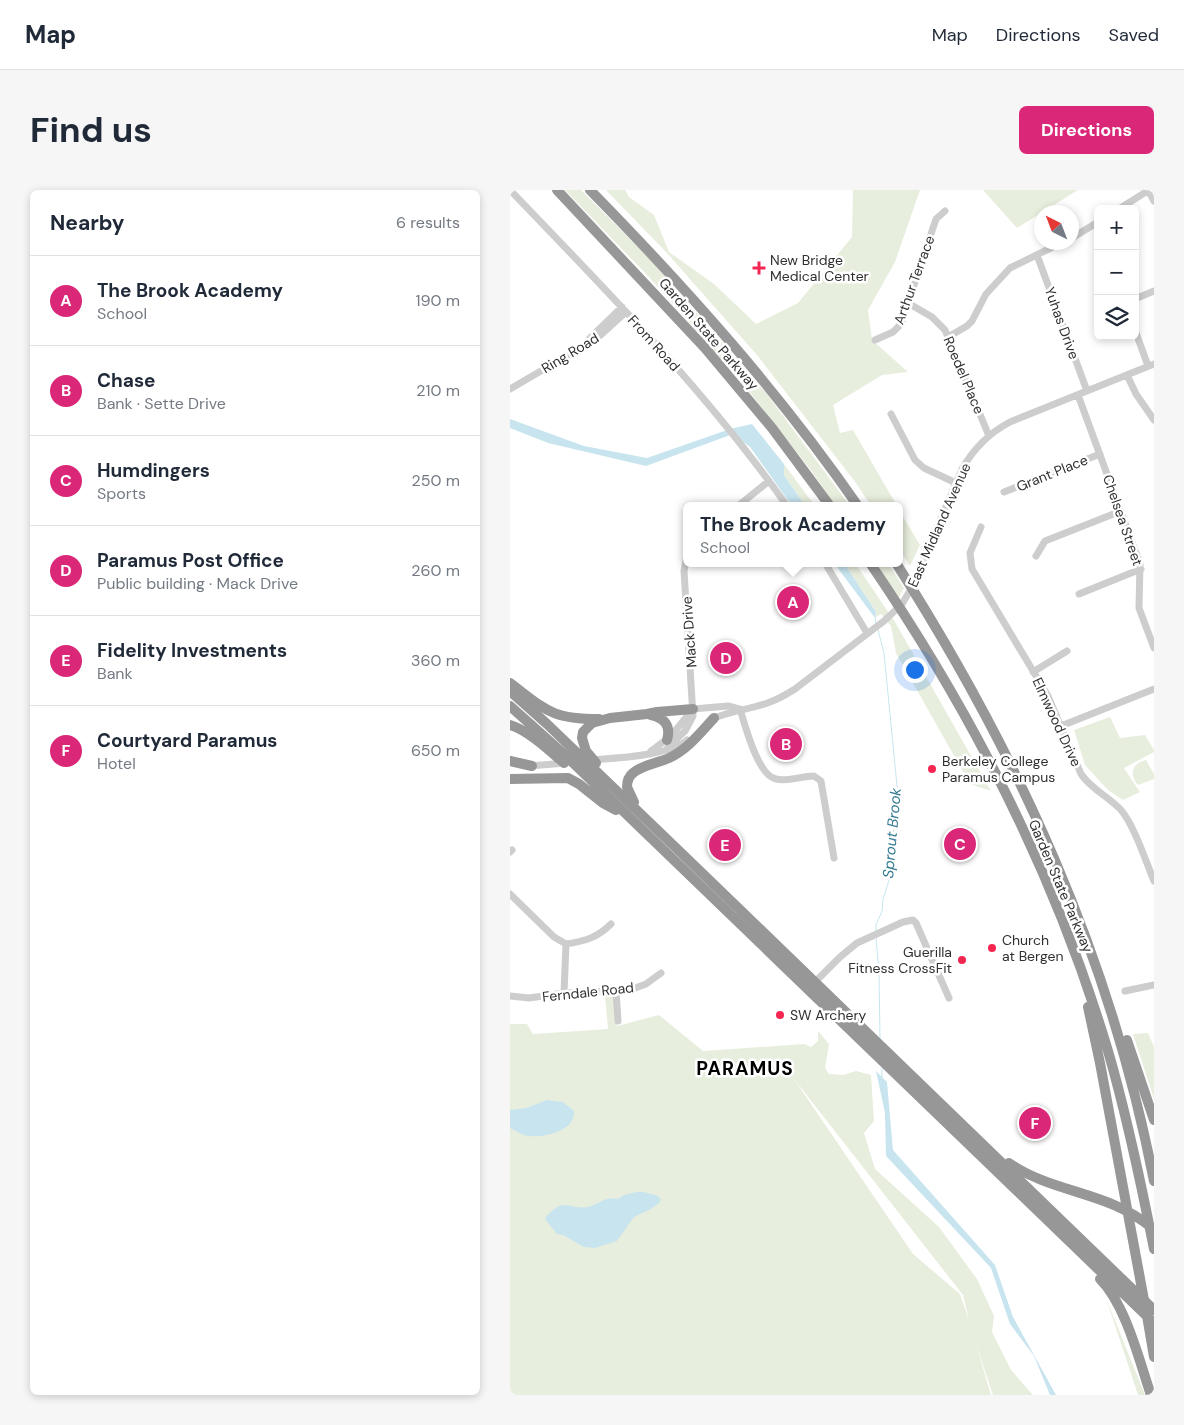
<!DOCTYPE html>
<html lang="en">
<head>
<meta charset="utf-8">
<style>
  :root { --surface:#fff; --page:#f6f6f7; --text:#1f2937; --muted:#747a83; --line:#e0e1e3; --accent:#db2777 }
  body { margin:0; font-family:"DM Sans",sans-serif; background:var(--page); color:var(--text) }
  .controls { position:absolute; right:15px; top:15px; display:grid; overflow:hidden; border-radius:8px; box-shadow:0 2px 8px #0003 }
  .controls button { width:45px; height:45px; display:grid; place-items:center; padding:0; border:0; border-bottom:1px solid var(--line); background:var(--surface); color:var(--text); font:25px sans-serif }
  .compass { position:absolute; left:524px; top:15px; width:45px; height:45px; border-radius:50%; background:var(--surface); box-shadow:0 2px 8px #0003; rotate:318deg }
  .you { position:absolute; left:404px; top:479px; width:18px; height:18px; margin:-12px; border:4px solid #fff; border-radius:50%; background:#1a73e8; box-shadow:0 0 0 8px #1a73e833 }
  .badge { display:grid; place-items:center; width:32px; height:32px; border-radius:50%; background:var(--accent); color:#fff; font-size:16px; font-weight:700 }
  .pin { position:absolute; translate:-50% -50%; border:2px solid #fff; box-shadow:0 1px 5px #0006 }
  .popup { position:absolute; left:173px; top:312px; width:220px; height:65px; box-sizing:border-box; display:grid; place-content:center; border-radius:8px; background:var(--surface); filter:drop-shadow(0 1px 4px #0005); font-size:16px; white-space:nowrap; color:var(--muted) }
  .popup b { font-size:19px; color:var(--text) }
  .popup::after { content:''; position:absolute; left:50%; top:100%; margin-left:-10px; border:10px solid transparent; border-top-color:var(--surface) }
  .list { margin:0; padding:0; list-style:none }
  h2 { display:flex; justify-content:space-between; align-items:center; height:65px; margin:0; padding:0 20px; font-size:21px }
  h2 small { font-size:16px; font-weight:400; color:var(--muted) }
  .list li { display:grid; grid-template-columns:32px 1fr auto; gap:15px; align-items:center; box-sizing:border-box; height:90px; padding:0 20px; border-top:1px solid var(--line) }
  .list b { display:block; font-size:19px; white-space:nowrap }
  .list p { margin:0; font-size:16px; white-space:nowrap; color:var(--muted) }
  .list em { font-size:16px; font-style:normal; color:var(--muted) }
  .icon { flex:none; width:28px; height:28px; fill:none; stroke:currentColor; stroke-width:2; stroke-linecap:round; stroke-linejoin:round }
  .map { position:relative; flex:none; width:644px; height:1205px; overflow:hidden; border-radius:8px }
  header { display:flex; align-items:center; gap:30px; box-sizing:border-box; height:70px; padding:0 25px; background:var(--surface); border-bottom:1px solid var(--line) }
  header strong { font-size:24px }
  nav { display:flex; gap:28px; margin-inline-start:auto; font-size:18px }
  .intro { display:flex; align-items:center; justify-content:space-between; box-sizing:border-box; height:120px; padding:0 30px }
  h1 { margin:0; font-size:35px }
  .button { padding:12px 22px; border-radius:8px; background:var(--accent); color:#fff; font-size:18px; font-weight:700 }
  main { display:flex; gap:30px; padding:0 30px }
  aside { flex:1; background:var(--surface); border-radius:8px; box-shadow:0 2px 8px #0003 }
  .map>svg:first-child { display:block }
</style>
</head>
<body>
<header>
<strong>Map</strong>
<nav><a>Map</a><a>Directions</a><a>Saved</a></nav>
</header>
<div class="intro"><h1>Find us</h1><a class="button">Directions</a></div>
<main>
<aside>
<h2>Nearby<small>6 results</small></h2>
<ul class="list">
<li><span class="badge">A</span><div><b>The Brook Academy</b><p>School</p></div><em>190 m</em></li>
<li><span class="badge">B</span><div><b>Chase</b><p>Bank · Sette Drive</p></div><em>210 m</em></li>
<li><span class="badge">C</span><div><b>Humdingers</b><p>Sports</p></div><em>250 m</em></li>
<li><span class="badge">D</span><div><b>Paramus Post Office</b><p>Public building · Mack Drive</p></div><em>260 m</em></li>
<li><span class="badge">E</span><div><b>Fidelity Investments</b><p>Bank</p></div><em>360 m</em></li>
<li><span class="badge">F</span><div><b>Courtyard Paramus</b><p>Hotel</p></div><em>650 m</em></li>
</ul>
</aside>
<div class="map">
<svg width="644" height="1205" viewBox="0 0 644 1205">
  <rect width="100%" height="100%" fill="#fff"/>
  <!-- green -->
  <path fill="#e8eedd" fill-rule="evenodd" d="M 55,0 L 71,0 L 139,68 L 237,181 L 236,187 L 230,189 L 226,186 L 139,87 Z
    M 96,0 L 115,0 L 119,7 L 144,25 L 159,62 L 204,94 L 246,134 L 288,113 L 342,47 L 343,0 L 410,0 L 385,72 L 358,120 L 362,150 L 398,182 L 372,185 L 323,215 L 330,243 L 343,240 L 387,316 L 361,316 L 346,293 L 247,165 L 156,62 Z
    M 473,0 L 568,0 L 507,38 Z
    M 241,191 L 245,191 L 256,203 L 340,316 L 326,316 L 300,279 L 237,199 L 237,195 Z
    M 274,274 L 305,316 L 295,316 L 274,285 Z
    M 389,320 L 410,355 L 400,376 L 389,359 Z
    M 334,373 L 345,373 L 385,432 L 481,601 L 460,594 L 386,463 L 381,436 L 371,424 L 365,428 L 366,422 Z
    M 366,373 L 378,373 L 394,398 L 389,407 Z
    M 600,527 L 610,548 L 635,545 L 644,560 L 644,562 L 614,578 L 630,602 L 613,610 L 598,600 L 575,575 L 564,540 Z
    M 636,570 L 644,584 L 644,589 L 628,595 C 618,584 623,573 636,570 Z
    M 104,805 L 107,836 L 149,825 L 193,861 L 294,854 L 301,857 L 308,851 L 308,841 L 319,854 L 315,878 L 319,884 L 333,885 L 346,881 L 361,885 L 364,931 L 354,943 L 365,979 L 429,1037 L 467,1089 L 484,1126 L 482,1142 L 501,1180 L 523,1205 L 483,1205 L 466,1154 L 481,1205 L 0,1205 L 0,834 L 17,834 L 23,844 L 98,839 L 95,806 ZM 284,889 L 453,1105 L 459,1130 L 450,1104 L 403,1064 Z
    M 638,843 L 644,857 L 644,909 L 623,844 Z
    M 596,1108 L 635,1205 L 628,1205 Z"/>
  <!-- water -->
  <path fill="#c8e5ef" d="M 0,229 L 74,256 L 137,268 L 220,239 L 242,234 L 274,274 L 274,285 L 295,316 L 282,316 L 240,257 L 223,244 L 136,276 L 38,253 L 0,238 Z
    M 324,373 L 334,373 L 366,422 L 365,428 Z
    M 366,881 L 377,892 L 383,960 L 485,1075 L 503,1127 L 546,1205 L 540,1205 L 524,1166 L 500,1134 L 481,1078 L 376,966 L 375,923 Z
    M 37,910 L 53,912 L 64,921 C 66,941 34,948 18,946 C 12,945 6,941 0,938 L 0,920 L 16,918 Z
    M 126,1002 L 134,1002 L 148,1006 L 151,1010 L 149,1013 L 141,1019 L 124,1027 L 107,1051 L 85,1058 L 74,1057 L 53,1045 L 47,1044 L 35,1029 C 36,1025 45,1018 49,1016 C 58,1013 68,1019 78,1017 C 89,1014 96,1006 108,1009 L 114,1005 Z"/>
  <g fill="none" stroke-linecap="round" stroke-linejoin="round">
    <!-- stream -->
    <path stroke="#c8e5ef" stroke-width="1" d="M 365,428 L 366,434
      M 366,742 L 366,735 L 372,721 L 373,709 L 381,684 L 380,667 L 388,606 L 374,463 L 368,440
      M 366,748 L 369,782 L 370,849
      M 372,878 L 372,887"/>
    <!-- minor -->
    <path stroke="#cdcdcd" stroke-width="7" d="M 0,0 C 97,101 196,201 277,316
      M 638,0 L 644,11
      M 609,19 L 639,0
      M 562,48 L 588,32
      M 527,65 L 577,201
      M 625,109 L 644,101
      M 398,113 L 422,127 L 435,140 L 479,246
      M 625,140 L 638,176
      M 438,147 L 457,136 L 462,131 L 476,104 L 500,78 L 553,52
      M 80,148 L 112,117
      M 365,150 L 383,142 L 391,134 L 426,29 L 435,21
      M 617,185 L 626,204 L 644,230
      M 0,199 L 65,161 L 82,153 L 116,122
      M 568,205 L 630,374 L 629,418 L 644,458
      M 381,224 L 405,270 L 414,278 L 446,293
      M 494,302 L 590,264
      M 228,316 L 259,291
      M 471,337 L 460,363 L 462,379 L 538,506 L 571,584 C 581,599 599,607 611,620 C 624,635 636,672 644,691
      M 526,366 L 535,351 L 611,321
      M 315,373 L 357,443
      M 569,404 L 631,379
      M 523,482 L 557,461
      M 230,519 C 235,535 248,586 266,589 C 278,592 292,586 304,586 L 311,591 L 324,668
      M 200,530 C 219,520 241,520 260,512 C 269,509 277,504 285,499 L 374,431 L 392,414 L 401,399 L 452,279 C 464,258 479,243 500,232 L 644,174
      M 551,536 L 644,499
      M 158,557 L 175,541 L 183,526 L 174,381 L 177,365
      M 141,561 L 161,546 L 183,519 L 218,516 L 229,519
      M 81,570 C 105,568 159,566 177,550
      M 19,576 L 56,573
      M 0,662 L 2,660
      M 0,704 L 44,747 L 56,754
      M 56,754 C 75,751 87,748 101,734
      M 305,792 L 330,767 L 347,753 L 393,732 L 403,730 L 406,733 L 439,808
      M 106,801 L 108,831
      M 615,801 L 644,795
      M 54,803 L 56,754
      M 0,806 L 19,808 L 54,803 L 120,800 L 136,794 L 151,783"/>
    <!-- highway -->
    <path stroke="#979797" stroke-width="10" d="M 47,0 L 195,158 L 262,238 L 320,316
      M 80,0 C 177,99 269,202 348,316
      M 360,373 C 462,522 546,687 598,861 C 617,926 631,993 644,1059
      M 386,373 C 509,566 600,765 644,991
      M 0,493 C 36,520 41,529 89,529
      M 0,501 L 37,534 L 163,655 L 644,1120
      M 0,516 L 56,566 L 644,1133
      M 141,525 C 155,528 161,536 157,550
      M 0,535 C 18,540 40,561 54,573
      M 0,571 L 22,576
      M 86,573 L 76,561 L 72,548 L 73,542 L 82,533 L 100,528 L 137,524 L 147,522 L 183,519
      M 0,589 L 58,588 L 69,594 L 93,613 L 106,620
      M 124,612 L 117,597 C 117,591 118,587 123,583 C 132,575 148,573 159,568 C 178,559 190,543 204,528
      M 578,817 L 590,873 L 634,1110
      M 617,850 L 644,930
      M 499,973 C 544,1004 599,1001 642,1038
      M 590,1089 C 616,1115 629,1170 641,1205
      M 637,1126 L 644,1167"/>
  </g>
  <!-- markers -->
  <g fill="#f32652" stroke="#fff" stroke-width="2">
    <path d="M246.5 70.5h5v5h5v5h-5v5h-5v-5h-5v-5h5z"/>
    <circle cx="422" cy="579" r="5"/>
    <circle cx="482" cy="758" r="5"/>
    <circle cx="452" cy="770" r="5"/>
    <circle cx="270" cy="825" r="5"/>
  </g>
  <g text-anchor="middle" stroke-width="5" stroke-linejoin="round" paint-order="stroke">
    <!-- poi labels -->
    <g font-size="14" fill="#303030" stroke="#fff" text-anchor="start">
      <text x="260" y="75">New Bridge<tspan x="260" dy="16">Medical Center</tspan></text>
      <text x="432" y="576">Berkeley College<tspan x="432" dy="16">Paramus Campus</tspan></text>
      <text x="492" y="755">Church<tspan x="492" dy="16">at Bergen</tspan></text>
      <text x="442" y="767" text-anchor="end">Guerilla<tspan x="442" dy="16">Fitness CrossFit</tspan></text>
      <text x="280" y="830">SW Archery</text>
    </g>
    <!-- street labels -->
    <g font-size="14" fill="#303030" stroke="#fff">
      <text transform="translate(404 90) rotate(-70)" y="5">Arthur Terrace</text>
      <text transform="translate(552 133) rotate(70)" y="5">Yuhas Drive</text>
      <text transform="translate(199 144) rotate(49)" y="5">Garden State Parkway</text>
      <text transform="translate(144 153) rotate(48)" y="5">From Road</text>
      <text transform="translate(60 163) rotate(-31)" y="5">Ring Road</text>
      <text transform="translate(454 185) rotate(67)" y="5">Roedel Place</text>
      <text transform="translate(542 283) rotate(-22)" y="5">Grant Place</text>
      <text transform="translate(613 330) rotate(71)" y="5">Chelsea Street</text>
      <text transform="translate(429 335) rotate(-66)" y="5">East Midland Avenue</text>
      <text transform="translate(179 442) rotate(-94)" y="5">Mack Drive</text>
      <text transform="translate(547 532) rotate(65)" y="5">Elmwood Drive</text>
      <text transform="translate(551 696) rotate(67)" y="5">Garden State Parkway</text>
      <text transform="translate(78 802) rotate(-6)" y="5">Ferndale Road</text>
    </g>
    <!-- water labels -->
    <g font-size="15" font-style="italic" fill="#347b92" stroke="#fff">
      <text transform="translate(382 643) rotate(-85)" y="5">Sprout Brook</text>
    </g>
    <!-- district labels -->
    <g font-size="19" font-weight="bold" letter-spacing="1" fill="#000" stroke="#fff">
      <text x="235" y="885">PARAMUS</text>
    </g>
  </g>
</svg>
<div class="controls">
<button>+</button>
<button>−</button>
<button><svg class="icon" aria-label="layers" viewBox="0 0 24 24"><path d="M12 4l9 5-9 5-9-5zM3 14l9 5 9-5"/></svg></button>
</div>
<svg class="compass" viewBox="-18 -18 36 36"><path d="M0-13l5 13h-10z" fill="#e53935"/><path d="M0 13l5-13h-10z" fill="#747a83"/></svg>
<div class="you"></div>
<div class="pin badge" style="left:283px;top:412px">A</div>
<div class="popup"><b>The Brook Academy</b>School</div>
<div class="pin badge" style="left:276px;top:554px">B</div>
<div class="pin badge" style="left:450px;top:654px">C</div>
<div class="pin badge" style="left:216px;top:468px">D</div>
<div class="pin badge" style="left:215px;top:655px">E</div>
<div class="pin badge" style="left:525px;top:933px">F</div>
</div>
</main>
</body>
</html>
